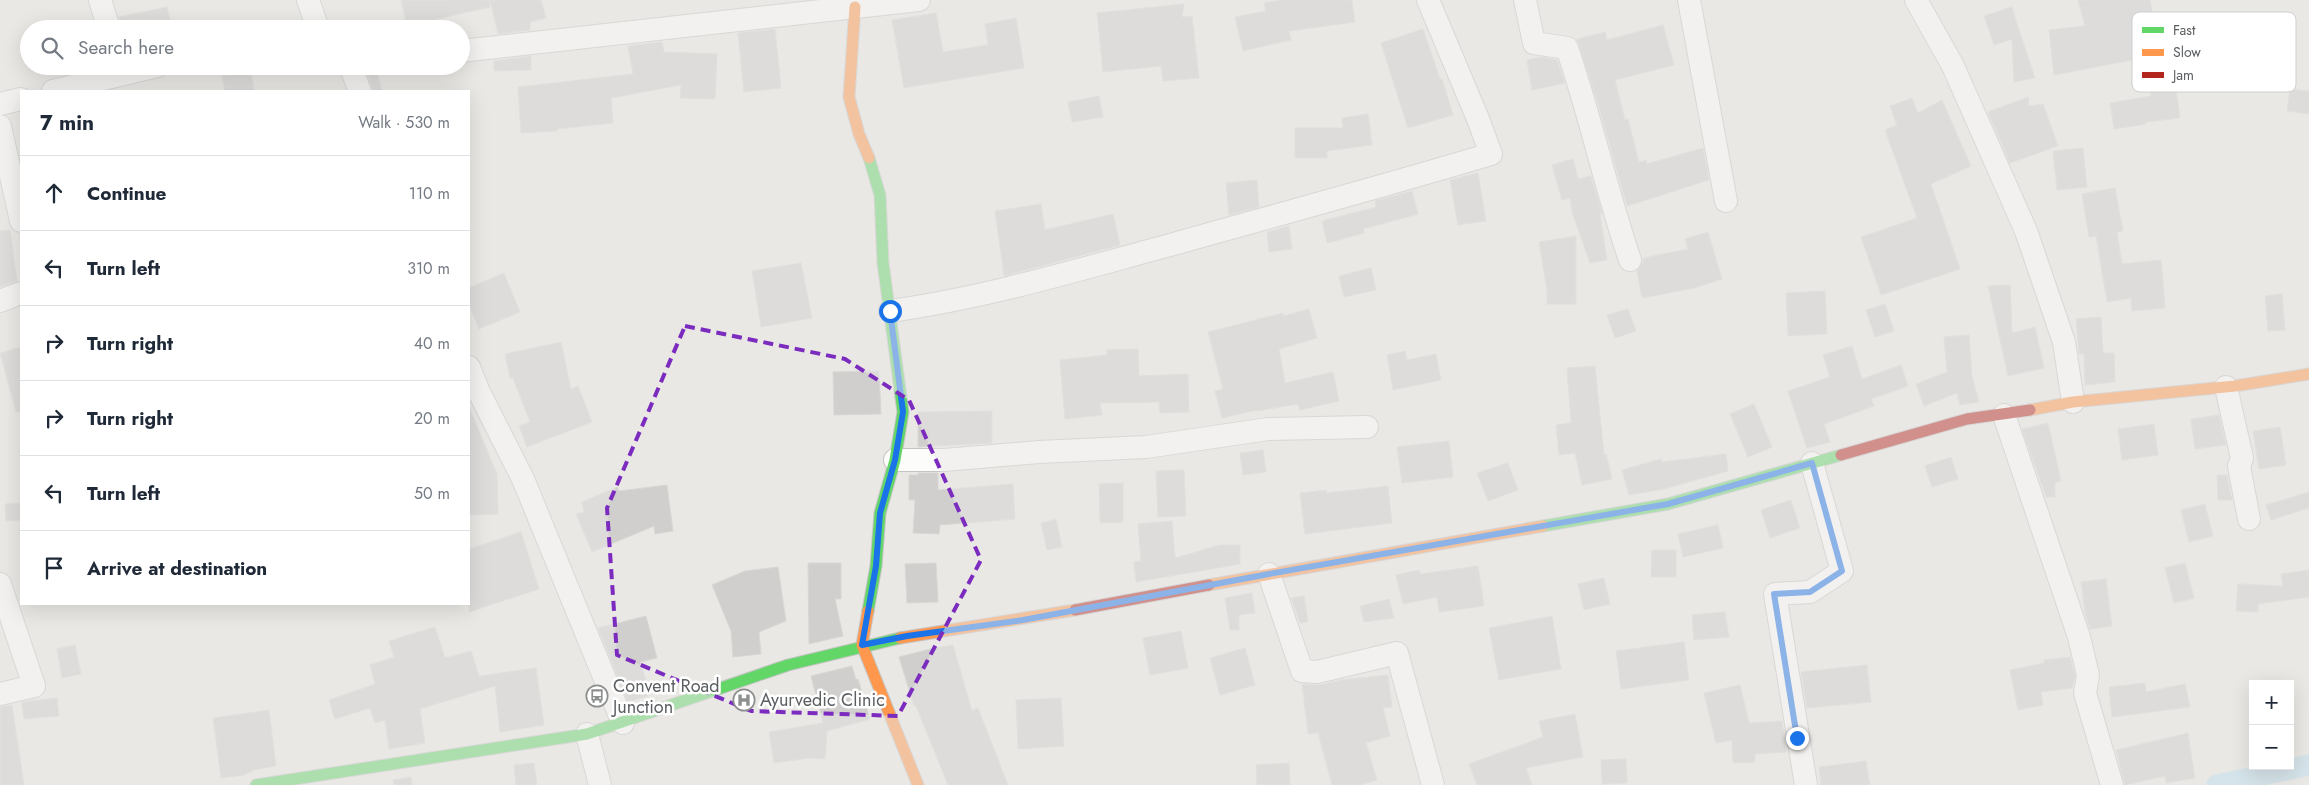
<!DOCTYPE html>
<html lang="en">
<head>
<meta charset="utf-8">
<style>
  :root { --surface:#fff; --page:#f6f6f7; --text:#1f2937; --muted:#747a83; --line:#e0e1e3 }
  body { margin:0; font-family:Jost,sans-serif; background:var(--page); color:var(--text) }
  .controls { position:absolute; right:15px; bottom:15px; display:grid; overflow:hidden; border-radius:0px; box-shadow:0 5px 20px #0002 }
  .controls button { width:45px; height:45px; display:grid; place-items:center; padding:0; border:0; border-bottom:1px solid var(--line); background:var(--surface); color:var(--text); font:25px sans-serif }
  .stop { position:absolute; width:15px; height:15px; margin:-11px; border:4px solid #1a73e8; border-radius:50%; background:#fff }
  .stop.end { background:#1a73e8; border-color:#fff; box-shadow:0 1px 5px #0008 }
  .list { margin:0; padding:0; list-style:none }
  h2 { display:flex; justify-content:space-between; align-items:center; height:65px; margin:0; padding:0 20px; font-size:21px }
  h2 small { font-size:16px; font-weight:400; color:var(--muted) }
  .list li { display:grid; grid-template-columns:32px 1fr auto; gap:15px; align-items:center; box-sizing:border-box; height:75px; padding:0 20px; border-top:1px solid var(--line) }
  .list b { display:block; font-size:19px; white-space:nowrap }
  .list em { font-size:16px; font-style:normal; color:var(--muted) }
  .icon { flex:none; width:28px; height:28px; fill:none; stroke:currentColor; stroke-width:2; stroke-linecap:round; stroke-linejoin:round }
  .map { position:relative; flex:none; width:2309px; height:785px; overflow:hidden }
  .search { position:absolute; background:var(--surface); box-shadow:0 5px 20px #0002; left:20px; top:20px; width:450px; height:55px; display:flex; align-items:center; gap:12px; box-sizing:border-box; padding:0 18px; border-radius:28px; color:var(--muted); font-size:19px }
  .panel { position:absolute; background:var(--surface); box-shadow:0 5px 20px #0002; left:20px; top:90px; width:450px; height:515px; border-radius:0px }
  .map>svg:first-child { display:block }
</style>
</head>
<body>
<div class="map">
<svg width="2309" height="785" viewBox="0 0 2309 785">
  <rect width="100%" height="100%" fill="#eae8e5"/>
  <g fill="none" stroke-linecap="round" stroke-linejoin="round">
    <!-- canal -->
    <path stroke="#bde1f0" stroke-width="21" d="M 2217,785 L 2309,765"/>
  </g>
  <!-- building -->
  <path fill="#d0cfcd" stroke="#d9d7d4" d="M 401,0 L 489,0 L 490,7 L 407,26 Z
    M 490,0 L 541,0 L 546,18 L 530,22 L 530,30 L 498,34 Z
    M 1280,0 L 1352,0 L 1355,22 L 1289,31 L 1291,40 L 1243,51 L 1235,17 L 1266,11 L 1264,3 Z
    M 2078,0 L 2150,0 L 2160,58 L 2133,62 L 2132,60 L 2054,75 L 2049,30 L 2085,26 Z
    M 1184,4 L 1182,17 L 1192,16 L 1199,78 L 1163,81 L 1161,66 L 1103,72 L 1097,13 Z
    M 167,7 L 172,29 L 122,29 L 119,17 Z
    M 2012,7 L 2016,21 L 2035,78 L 2014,82 L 2012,39 L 1994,45 L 1984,16 Z
    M 936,13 L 943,52 L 988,45 L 985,24 L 1016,18 L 1024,68 L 904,88 L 892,20 Z
    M 1663,25 L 1674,65 L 1615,80 L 1625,120 L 1628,119 L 1639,162 L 1646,160 L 1647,164 L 1703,148 L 1709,180 L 1627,206 L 1596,97 L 1577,39 L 1605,32 L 1607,40 Z
    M 775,29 L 781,88 L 744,92 L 738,33 Z
    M 1423,29 L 1440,79 L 1442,79 L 1453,115 L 1408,128 L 1381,43 Z
    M 662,42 L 664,52 L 717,54 L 715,99 L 680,98 L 681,85 L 611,98 L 613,123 L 557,129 L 557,131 L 521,133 L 518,87 L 633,74 L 628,46 Z
    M 531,56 L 531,70 L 494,71 L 494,61 Z
    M 1542,57 L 1557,60 L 1565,83 L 1532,90 L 1527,60 Z
    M 376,67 L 382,91 L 373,91 L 366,70 Z
    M 251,71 L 254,91 L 225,91 L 222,76 Z
    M 2176,88 L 2180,118 L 2146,122 L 2146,124 L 2114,129 L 2110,103 L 2151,96 L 2150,91 Z
    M 2290,89 L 2309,91 L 2309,114 L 2287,111 Z
    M 1099,96 L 1103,117 L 1072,122 L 1068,102 Z
    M 2028,97 L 2029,106 L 2043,104 L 2058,146 L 2010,163 L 1988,112 Z
    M 1912,98 L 1918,113 L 1942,100 L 1971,166 L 1931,184 L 1960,269 L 1881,295 L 1861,237 L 1917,218 L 1885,130 L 1897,125 L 1890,106 Z
    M 1368,114 L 1372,145 L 1327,151 L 1327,158 L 1295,158 L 1295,128 L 1343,128 L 1342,118 Z
    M 2083,148 L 2087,187 L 2057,190 L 2053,151 Z
    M 1573,159 L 1578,179 L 1591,176 L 1602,213 L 1600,214 L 1607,260 L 1590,263 L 1572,212 L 1570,198 L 1562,200 L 1552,165 Z
    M 1478,173 L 1486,221 L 1458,225 L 1450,180 Z
    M 1257,180 L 1259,207 L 1229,215 L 1226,183 Z
    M 2115,188 L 2123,231 L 2117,232 L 2122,264 L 2161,260 L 2165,308 L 2132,311 L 2131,298 L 2107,302 L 2096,236 L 2089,237 L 2082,194 Z
    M 1412,191 L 1418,214 L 1363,229 L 1364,233 L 1327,243 L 1322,221 L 1376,207 L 1375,201 Z
    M 1041,204 L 1045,230 L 1113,214 L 1120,245 L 1004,276 L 995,211 Z
    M 1289,226 L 1292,249 L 1269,252 L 1267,232 Z
    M 10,230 L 17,281 L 0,287 L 0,231 Z
    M 1708,232 L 1722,279 L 1694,288 L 1642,298 L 1637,271 L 1643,263 L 1643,258 L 1688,249 L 1685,239 Z
    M 1576,236 L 1576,304 L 1547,304 L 1547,291 L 1539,242 Z
    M 801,263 L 812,318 L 761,327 L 752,271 Z
    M 1371,268 L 1376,290 L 1344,297 L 1339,276 Z
    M 504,273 L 520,312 L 479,329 L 469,304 L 469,288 Z
    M 2010,285 L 2012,333 L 2035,327 L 2044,368 L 2008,376 L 1988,286 Z
    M 1825,291 L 1827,334 L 1788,336 L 1786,293 Z
    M 2282,294 L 2285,330 L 2268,331 L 2265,296 Z
    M 1885,304 L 1894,331 L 1875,337 L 1866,310 Z
    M 1309,309 L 1317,338 L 1279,349 L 1285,383 L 1333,372 L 1339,401 L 1300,410 L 1298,404 L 1257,411 L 1257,410 L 1222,418 L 1215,391 L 1223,389 L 1208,332 L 1283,313 L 1283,316 Z
    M 1628,309 L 1636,331 L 1615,338 L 1607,315 Z
    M 2101,317 L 2103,353 L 2114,353 L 2115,382 L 2085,385 L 2084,354 L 2079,354 L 2076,319 Z
    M 1969,335 L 1972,377 L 1979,402 L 1960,405 L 1957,393 L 1924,406 L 1916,384 L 1947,372 L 1944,337 Z
    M 561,342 L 571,389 L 578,386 L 592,422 L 527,447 L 519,426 L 530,422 L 513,378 L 510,378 L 505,354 Z
    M 1852,346 L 1862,379 L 1901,365 L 1908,386 L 1871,399 L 1874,406 L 1824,424 L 1830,442 L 1807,448 L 1788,391 L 1830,377 L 1823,355 Z
    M 21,347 L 21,412 L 16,412 L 0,353 Z
    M 1138,349 L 1139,376 L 1188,374 L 1189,412 L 1160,413 L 1159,402 L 1100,403 L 1102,415 L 1065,419 L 1060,360 L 1107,355 L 1107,350 Z
    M 1405,351 L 1407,360 L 1436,354 L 1441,380 L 1393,390 L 1387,355 Z
    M 1595,366 L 1604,455 L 1606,454 L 1612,479 L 1582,485 L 1575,453 L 1559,455 L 1556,425 L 1571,423 L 1567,368 Z
    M 879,371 L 881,414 L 834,415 L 833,372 Z
    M 1754,404 L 1772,447 L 1748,457 L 1730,414 Z
    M 469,407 L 497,474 L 498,514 L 469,515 Z
    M 992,411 L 992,443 L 918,447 L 918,412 Z
    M 2219,415 L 2226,445 L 2195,449 L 2191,419 Z
    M 2048,423 L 2061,481 L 2055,482 L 2055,497 L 2046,497 L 2022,429 Z
    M 2154,424 L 2158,455 L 2122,460 L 2118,429 Z
    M 2280,427 L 2286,465 L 2259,469 L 2253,431 Z
    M 1449,441 L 1453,477 L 1402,483 L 1397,447 Z
    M 1263,450 L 1266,472 L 1243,475 L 1240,453 Z
    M 1726,454 L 1728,471 L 1664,489 L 1629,495 L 1622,470 L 1661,459 L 1662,462 Z
    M 1951,457 L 1958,479 L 1932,487 L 1925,466 Z
    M 1508,463 L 1518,490 L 1488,501 L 1477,473 Z
    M 1184,470 L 1186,516 L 1158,517 L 1156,471 Z
    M 918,473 L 938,473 L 938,490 L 1013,484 L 1015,519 L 940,525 L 939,534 L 913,533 L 915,500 L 909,500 L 909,475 L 918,475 Z
    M 2217,475 L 2227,475 L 2232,500 L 2218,500 Z
    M 1123,483 L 1123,522 L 1100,523 L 1099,484 Z
    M 667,485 L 673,531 L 655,534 L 654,526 L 592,552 L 576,514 L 584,512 L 582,502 L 617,487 L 619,491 Z
    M 1388,486 L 1392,523 L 1305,534 L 1300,493 L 1326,490 L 1327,493 Z
    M 2309,492 L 2309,508 L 2271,520 L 2266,505 Z
    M 1791,500 L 1800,528 L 1770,538 L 1761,510 Z
    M 21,503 L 21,520 L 6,521 L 5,504 Z
    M 2205,504 L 2213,536 L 2189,542 L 2181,510 Z
    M 1056,519 L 1062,547 L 1047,550 L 1041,523 Z
    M 1172,521 L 1175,558 L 1220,545 L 1240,545 L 1240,564 L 1136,582 L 1134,562 L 1141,561 L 1138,524 Z
    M 1718,525 L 1723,548 L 1683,557 L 1678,534 Z
    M 521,532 L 539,589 L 469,612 L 469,549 Z
    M 1652,550 L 1676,550 L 1676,577 L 1651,577 Z
    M 808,563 L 841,563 L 841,599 L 835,599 L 843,636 L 809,644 Z
    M 936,563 L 938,602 L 907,603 L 905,564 Z
    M 2185,563 L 2194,598 L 2174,603 L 2165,568 Z
    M 1478,566 L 1484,606 L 1439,612 L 1437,597 L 1403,604 L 1396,575 L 1419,570 L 1420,574 Z
    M 778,567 L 786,621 L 759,632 L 761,654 L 733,657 L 731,631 L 712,585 L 745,571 Z
    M 2309,570 L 2309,597 L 2258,604 L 2258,612 L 2236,611 L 2238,584 L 2283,586 L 2281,574 Z
    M 1604,578 L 1610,604 L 1584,610 L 1578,584 Z
    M 2106,579 L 2112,626 L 2090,629 L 2085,613 L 2081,582 Z
    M 1252,593 L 1255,613 L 1239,615 L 1239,630 L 1230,630 L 1225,598 Z
    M 1304,596 L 1308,622 L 1300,623 L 1291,598 Z
    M 1389,599 L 1394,618 L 1364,622 L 1360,606 Z
    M 1725,612 L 1729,637 L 1694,640 L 1692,615 Z
    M 646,616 L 657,658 L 640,662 L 651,695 L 628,702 L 598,628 Z
    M 1552,616 L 1561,669 L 1499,680 L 1489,628 Z
    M 435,627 L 445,658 L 471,651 L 479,676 L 536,668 L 544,725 L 500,732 L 495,686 L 420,709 L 425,743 L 389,749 L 385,720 L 375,723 L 370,708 L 335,719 L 329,700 L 375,684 L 370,665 L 394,657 L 389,641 Z
    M 1181,631 L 1188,668 L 1150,675 L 1143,638 Z
    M 1684,642 L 1689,680 L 1621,689 L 1616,651 Z
    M 75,645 L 81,674 L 62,678 L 57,649 Z
    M 953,645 L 972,711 L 978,708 L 1008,785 L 948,785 L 916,706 L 914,706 L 899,657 L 930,649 Z
    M 1245,648 L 1255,685 L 1220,695 L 1210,658 Z
    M 2070,657 L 2075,675 L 2072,688 L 2041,692 L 2043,705 L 2018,710 L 2010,670 L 2044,663 L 2044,660 Z
    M 1867,665 L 1871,702 L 1807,708 L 1801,672 Z
    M 852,666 L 856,680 L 858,679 L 870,719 L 827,731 L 825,759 L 810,758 L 774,763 L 769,732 L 823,723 L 811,676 Z
    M 1388,675 L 1392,707 L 1383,708 L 1390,736 L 1366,743 L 1377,780 L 1360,785 L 1332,785 L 1318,733 L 1308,734 L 1302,684 L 1320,685 L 1341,680 Z
    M 2145,683 L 2146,692 L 2185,684 L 2190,707 L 2112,717 L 2109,687 Z
    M 1740,685 L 1749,723 L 1782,721 L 1786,752 L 1755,754 L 1755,762 L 1733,763 L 1732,740 L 1716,743 L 1704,693 Z
    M 57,698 L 59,716 L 24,719 L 22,702 Z
    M 1061,698 L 1064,746 L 1018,749 L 1016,700 Z
    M 12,705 L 24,785 L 0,785 L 0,707 Z
    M 269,710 L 276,766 L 254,770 L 244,775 L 221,778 L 213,718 Z
    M 1575,714 L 1583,757 L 1526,768 L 1532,785 L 1477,785 L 1469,764 L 1543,737 L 1539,721 Z
    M 2188,733 L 2195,778 L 2166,783 L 2165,776 L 2125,785 L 2116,750 Z
    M 1626,759 L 1627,783 L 1602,784 L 1601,760 Z
    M 1866,761 L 1870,785 L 1821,785 L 1819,767 Z
    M 534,763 L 537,785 L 516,785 L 514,765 Z
    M 1289,763 L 1290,785 L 1257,785 L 1256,765 Z
    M 411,777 L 412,785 L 394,785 L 393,780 Z"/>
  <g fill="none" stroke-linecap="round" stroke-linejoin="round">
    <!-- street casing -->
    <g stroke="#c4c5c4" stroke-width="24">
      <path id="street" d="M 100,0 L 109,29
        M 308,0 L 318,29
        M 1525,0 L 1534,43 L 1567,48 C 1591,118 1606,190 1630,260
        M 1689,0 L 1726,201
        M 1916,0 L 1953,66 L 2026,231 L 2064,342 L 2073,402
        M 461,51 L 919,0
        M 350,66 L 360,91
        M 53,91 L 157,66
        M 0,104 L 21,99
        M 0,126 L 21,221
        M 0,301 L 21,293
        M 890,311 C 985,298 1077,270 1170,245 C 1277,215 1384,186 1491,154 L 1478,119 L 1428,0
        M 469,367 L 478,390 L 523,479 L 623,723
        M 2226,387 L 2242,458 L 2239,466 L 2249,519
        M 2004,415 L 2079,637 L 2088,675 L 2085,693 L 2112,785
        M 895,460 L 944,460 L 1039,452 L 1146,447 L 1268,429 L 1367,427
        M 1269,574 L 1302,671 L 1317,672 L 1397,653 L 1433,785
        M 0,584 L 34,686 L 0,694
        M 587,734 L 600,785
        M 1806,785 L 1775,594 L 1810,592 L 1842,571 L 1812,463"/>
    </g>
    <!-- fast casing -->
    <g stroke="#c4c5c4" stroke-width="13">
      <path id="fast" d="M 1543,526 L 1668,504 L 1841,455
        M 868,611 L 876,566 L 880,513 L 895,460 L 903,412 L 883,263 L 880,195 L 869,158
        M 256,785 L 587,734 L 788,665 L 900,638"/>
    </g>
    <!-- slow casing -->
    <g stroke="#c4c5c4" stroke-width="13">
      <path id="slow" d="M 855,7 L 849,97 L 859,134 L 869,158
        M 2030,410 L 2073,402 L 2235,386 L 2309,374
        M 1209,585 L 1543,526
        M 868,611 L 862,645 L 918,785
        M 900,638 L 1075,610"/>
    </g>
    <!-- jam casing -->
    <g stroke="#c4c5c4" stroke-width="13">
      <path id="jam" d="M 1841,455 L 1967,419 L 2030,410
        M 1075,610 L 1209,585"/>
    </g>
    <!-- street -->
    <use href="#street" stroke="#fcfcfb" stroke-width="22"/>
    <!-- fast -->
    <use href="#fast" stroke="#63d668" stroke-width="11"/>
    <!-- slow -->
    <use href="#slow" stroke="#ff974d" stroke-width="11"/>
    <!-- jam -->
    <use href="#jam" stroke="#b3261e" stroke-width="11"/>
  </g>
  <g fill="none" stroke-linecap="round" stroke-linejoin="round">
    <!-- route -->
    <path stroke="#1a73e8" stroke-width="6" d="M 890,311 L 903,412 L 895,460 L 880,513 L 876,566 L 862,645 L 907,636 L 1023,620 L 1269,574 L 1668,504 L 1812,463 L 1842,571 L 1810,592 L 1774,594 L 1797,738"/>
  </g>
  <!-- marked area -->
  <path d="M0 0H2309V785H0ZM 685,326 L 845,359 L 909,400 L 981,560 L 898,716 L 751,711 L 617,655 L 607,508 Z" fill="#eae8e5" fill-opacity=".55" fill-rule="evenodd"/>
  <path fill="none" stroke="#7b2cbf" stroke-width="4" stroke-dasharray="10 6" stroke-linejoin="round" d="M 685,326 L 845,359 L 909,400 L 981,560 L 898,716 L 751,711 L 617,655 L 607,508 Z"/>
  <!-- icons -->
  <defs>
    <g id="bus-ring" transform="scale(1.125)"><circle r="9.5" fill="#fff" stroke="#8d8f8f" stroke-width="1.5"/><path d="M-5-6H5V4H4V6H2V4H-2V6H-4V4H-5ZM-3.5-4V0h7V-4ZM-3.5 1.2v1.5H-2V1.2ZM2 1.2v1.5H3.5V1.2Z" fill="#8d8f8f"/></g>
    <g id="hospital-ring" transform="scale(1.125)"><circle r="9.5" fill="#fff" stroke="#8d8f8f" stroke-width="1.5"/><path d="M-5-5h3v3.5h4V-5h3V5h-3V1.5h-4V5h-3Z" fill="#8d8f8f"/></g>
  </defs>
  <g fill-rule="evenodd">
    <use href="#bus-ring" x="597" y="696"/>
    <use href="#hospital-ring" x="744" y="700"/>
  </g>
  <g text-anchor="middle" stroke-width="5" stroke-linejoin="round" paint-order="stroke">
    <!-- poi labels -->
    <g font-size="18" fill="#5b5f61" stroke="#fff" text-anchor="start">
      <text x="613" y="692">Convent Road<tspan x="613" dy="21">Junction</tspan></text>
      <text x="760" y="706">Ayurvedic Clinic</text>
    </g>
  </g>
  <!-- legend -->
  <rect x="2132" y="12" width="164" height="80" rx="8" fill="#fff" stroke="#cecfd0" stroke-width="1"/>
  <rect x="2142" y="27" width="22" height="6" fill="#63d668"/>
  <rect x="2142" y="49" width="22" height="7" fill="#ff974d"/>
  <rect x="2142" y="72" width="22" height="6" fill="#b3261e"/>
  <g font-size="14" fill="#5b5f61">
    <text x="2173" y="35">Fast</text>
    <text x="2173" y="57">Slow</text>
    <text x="2173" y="80">Jam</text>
  </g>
</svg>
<div class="controls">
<button>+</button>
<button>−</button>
</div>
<div class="stop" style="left:890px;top:311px"></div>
<div class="stop end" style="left:1797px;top:738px"></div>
<div class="search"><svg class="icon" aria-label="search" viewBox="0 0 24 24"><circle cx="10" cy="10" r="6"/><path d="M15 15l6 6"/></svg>Search here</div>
<section class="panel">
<h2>7 min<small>Walk · 530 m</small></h2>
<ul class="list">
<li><svg class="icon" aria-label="ahead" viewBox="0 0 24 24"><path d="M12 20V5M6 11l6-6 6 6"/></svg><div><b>Continue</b></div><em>110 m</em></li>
<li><svg class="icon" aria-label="left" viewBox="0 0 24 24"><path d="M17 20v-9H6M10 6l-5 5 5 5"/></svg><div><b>Turn left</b></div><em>310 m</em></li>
<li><svg class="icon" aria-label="right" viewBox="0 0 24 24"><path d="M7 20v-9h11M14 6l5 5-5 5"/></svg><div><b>Turn right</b></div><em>40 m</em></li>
<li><svg class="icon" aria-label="right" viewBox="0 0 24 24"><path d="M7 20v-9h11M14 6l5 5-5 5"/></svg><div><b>Turn right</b></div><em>20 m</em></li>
<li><svg class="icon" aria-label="left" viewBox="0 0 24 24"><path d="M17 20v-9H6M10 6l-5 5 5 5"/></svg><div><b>Turn left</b></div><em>50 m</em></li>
<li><svg class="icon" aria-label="arrive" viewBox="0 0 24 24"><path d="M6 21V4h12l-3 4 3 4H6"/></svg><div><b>Arrive at destination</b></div></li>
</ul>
</section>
</div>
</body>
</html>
